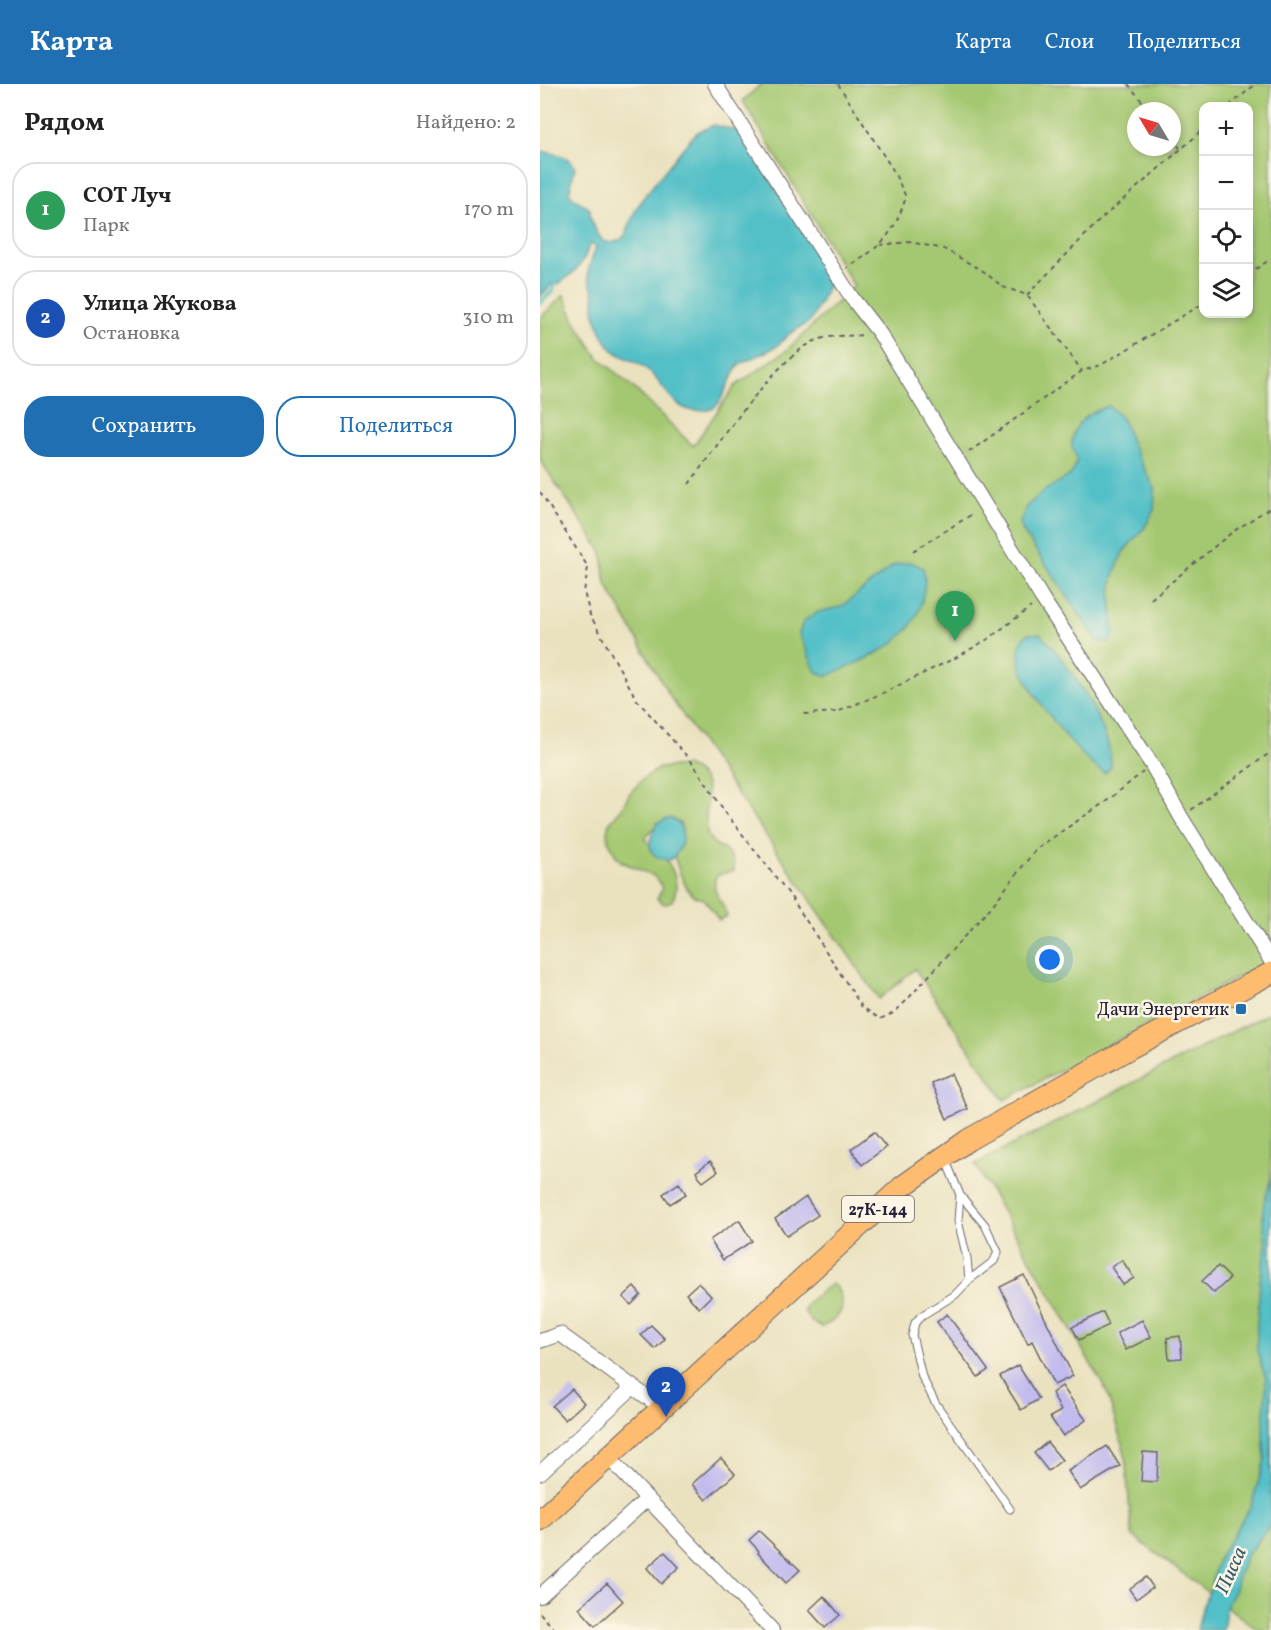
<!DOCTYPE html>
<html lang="ru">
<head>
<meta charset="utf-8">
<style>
  :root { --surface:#fff; --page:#f6f6f6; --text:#222; --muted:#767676; --line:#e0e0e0; --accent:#1f6fb2 }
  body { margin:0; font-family:Vollkorn,serif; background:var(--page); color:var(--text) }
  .controls { position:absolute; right:18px; top:18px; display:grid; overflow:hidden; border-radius:12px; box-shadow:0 3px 9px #0003 }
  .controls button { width:54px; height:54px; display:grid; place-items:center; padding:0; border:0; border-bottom:2px solid var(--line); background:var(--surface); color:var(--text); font:30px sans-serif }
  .compass { position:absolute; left:587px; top:18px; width:54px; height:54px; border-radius:50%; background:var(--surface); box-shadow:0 3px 9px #0003; rotate:308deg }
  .you { position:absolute; left:510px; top:876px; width:21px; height:21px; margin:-15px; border:4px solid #fff; border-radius:50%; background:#1a73e8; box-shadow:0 0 0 9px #1a73e833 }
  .badge { display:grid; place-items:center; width:39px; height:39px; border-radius:50%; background:var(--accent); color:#fff; font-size:20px; font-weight:700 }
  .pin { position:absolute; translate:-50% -50px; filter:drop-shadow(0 2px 3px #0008) }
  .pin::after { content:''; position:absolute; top:32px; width:21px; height:18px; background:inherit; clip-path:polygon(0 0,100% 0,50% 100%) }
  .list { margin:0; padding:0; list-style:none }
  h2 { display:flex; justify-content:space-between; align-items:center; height:78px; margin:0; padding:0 24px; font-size:26px }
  h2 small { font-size:20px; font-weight:400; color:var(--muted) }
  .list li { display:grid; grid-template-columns:39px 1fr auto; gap:18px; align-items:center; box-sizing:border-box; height:96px; margin:0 12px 12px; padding:0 12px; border:2px solid var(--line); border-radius:24px }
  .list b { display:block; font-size:22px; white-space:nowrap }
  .list p { margin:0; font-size:20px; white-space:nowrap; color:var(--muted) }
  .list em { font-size:20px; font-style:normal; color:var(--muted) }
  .actions { display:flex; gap:12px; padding:18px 24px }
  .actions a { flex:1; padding:14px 0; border:2px solid var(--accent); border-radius:24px; text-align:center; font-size:21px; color:var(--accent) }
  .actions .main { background:var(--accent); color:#fff }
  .icon { flex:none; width:33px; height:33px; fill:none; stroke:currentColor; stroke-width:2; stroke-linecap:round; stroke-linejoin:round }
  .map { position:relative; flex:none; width:731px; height:1546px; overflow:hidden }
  header { display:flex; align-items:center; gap:36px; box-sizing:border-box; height:84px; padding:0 30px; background:var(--accent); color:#fff }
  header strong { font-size:28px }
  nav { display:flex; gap:33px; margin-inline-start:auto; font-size:21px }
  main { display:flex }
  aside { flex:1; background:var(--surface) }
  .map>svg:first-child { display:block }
</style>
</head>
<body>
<header>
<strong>Карта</strong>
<nav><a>Карта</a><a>Слои</a><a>Поделиться</a></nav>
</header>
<main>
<aside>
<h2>Рядом<small>Найдено: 2</small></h2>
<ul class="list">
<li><span class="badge" style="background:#2e9e5b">1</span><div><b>СОТ Луч</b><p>Парк</p></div><em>170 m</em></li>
<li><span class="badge" style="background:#1a4fb4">2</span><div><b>Улица Жукова</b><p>Остановка</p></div><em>310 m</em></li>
</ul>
<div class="actions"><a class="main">Сохранить</a><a>Поделиться</a></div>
</aside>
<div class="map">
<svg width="731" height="1546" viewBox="0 0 731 1546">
  <rect width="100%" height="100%" fill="#fcf5e5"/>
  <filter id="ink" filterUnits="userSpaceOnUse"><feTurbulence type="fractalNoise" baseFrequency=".0167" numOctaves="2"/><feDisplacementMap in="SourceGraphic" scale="12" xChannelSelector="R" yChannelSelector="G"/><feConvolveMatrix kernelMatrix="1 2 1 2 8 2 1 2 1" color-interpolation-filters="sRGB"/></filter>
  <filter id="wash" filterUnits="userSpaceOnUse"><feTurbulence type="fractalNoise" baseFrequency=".008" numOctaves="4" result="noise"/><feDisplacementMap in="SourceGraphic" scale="24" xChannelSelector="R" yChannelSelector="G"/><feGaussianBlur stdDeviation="1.35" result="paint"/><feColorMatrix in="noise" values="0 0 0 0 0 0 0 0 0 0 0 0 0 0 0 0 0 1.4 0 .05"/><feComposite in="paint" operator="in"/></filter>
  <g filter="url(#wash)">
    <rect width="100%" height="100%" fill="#eae2bf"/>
    <!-- green -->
    <path fill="#a4c871" stroke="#637556" stroke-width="1.5" fill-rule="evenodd" d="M 221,0 L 731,0 L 731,876 L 464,1016 L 375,885 L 339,915 L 131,614 L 66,500 L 62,468 L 0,376 L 0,234 L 24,211 L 36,239 L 58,273 L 97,307 L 153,362 L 195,302 L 247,266 L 314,202 L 203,17 ZM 664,22 L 708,22 L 708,230 L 664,230 ZM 596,27 L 632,27 L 632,63 L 596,63 Z
      M 146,682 C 181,697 161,720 167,747 C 170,766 195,761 194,787 L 177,791 C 169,807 183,816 187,832 L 179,836 L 164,815 L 153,812 L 147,805 L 140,789 L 134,772 L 142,747 L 140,739 L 132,735 C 120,740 111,742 106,755 C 111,765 119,768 126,776 C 136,788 139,804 132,817 L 124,820 L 117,814 L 122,806 L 120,799 L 114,792 L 82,778 L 76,772 L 68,756 L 67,747 L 69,739 L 81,725 L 90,709 L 103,695 L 119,684 Z
      M 731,928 L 731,1546 L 718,1546 L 592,1451 L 585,1370 L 566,1306 L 435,1080 Z
      M 291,1200 L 296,1202 C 307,1222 303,1233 282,1243 C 271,1239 267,1235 264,1225 L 269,1217 Z"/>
    <!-- water -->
    <path fill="#52c0c7" stroke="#3a7181" stroke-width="1.5" d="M 174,41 L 199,47 L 288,185 L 288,202 L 271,237 L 249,250 L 236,263 L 200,280 L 195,287 L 179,319 L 172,325 C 135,333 132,311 110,288 C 99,276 81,275 71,264 C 64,256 57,240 55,230 C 53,224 55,218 54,212 C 53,204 48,197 48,189 C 49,180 54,171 56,162 L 49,160 C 45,179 34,190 18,200 L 15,197 L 0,213 L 0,67 C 14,70 28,70 35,83 L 29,109 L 35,115 L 50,125 C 49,137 55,147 63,157 L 71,159 L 80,156 L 86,150 L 96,125 L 107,109 L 151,54 L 158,48 Z
      M 569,322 L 582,334 L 593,363 L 615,405 L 614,426 L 605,443 L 583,468 L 573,493 L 571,511 L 574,550 L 569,559 L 557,556 L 482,446 L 480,438 L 486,423 L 504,407 L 531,391 L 537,377 C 536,371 531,363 532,358 C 534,337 551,327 569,322 Z
      M 371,478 L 383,484 C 386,494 385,501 383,511 C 376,560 327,573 288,592 L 276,588 L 259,550 L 263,538 L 278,528 L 301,523 L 354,481 Z
      M 487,550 L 500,550 C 528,578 572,643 571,683 L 565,689 C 545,681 494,614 485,593 C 482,587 479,577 479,570 C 479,561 482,556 487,550 Z
      M 130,734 C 149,742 144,765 130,776 C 104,774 108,757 117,739 Z
      M 731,1094 L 731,1440 L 706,1472 L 697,1496 L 695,1505 L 687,1520 L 683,1546 L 657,1546 L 663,1521 L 671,1504 L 678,1475 L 711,1422 L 725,1376 L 723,1349 L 726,1304 L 726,1295 L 717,1267 L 717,1240 L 720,1197 L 726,1162 L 723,1136 L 724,1119 Z"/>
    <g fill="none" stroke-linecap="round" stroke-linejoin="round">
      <!-- stream -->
      <path stroke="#52c0c7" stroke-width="4" d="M 0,219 L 13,207 L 15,197"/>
    </g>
    <g id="blocks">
      <!-- building -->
      <path fill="#c2bbee" d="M 411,990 L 428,1025 L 407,1035 L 391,999 Z
        M 334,1048 L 346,1063 L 322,1081 L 311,1065 Z
        M 170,1077 L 178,1087 L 163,1098 L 156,1088 Z
        M 139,1099 L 146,1110 L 130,1120 L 123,1110 Z
        M 266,1113 L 278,1131 L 247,1152 L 235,1135 Z
        M 199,1136 L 212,1157 L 183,1176 L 170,1156 Z
        M 582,1176 L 594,1194 L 583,1201 L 571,1183 Z
        M 678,1182 L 690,1194 L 674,1209 L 662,1197 Z
        M 484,1191 L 533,1292 L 514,1301 L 492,1257 L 488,1260 L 460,1203 Z
        M 158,1199 L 171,1212 L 159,1224 L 146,1210 Z
        M 94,1203 L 101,1211 L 91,1221 L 83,1213 Z
        M 563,1228 L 569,1241 L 539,1256 L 532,1243 Z
        M 407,1230 L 448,1286 L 438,1293 L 397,1238 Z
        M 602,1236 L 611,1253 L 586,1266 L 577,1249 Z
        M 111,1241 L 125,1255 L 115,1265 L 101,1251 Z
        M 640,1252 L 642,1274 L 629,1275 L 627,1254 Z
        M 478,1281 L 499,1315 L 481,1326 L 460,1292 Z
        M 522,1302 L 546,1336 L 523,1352 L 510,1333 L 521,1327 L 512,1309 Z
        M 32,1305 L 44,1319 L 25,1336 L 12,1322 Z
        M 507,1358 L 522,1376 L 508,1387 L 494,1369 Z
        M 567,1362 L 580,1382 L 540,1406 L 528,1387 Z
        M 603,1368 L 618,1369 L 617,1398 L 601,1397 Z
        M 181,1374 L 195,1390 L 166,1416 L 152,1400 Z
        M 219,1447 L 260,1486 L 246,1499 L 218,1469 L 219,1467 L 209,1456 Z
        M 125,1468 L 139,1483 L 121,1500 L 107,1484 Z
        M 606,1493 L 613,1503 L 596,1515 L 589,1505 Z
        M 67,1499 L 83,1517 L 55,1542 L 39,1524 Z
        M 284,1512 L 300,1531 L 285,1544 L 269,1526 Z"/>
    </g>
  </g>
  <g filter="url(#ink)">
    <use href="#blocks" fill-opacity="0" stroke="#686569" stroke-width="1.5"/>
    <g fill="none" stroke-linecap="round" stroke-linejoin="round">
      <!-- lane casing -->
      <g stroke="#686569" stroke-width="9">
        <path id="lane" d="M 405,1074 L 420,1111 L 445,1141 L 458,1168 L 454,1177 L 429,1196
          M 420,1111 L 418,1137 L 427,1174 L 429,1196 L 415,1211 L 381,1232 L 375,1239 L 372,1251 L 382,1293 L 396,1320 L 470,1425"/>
      </g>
      <!-- street casing -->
      <g stroke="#686569" stroke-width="16">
        <path id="street" d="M 175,0 L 312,214 L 340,250 L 502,514 L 612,681 L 641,733 L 731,877
          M 0,1257 L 20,1250 L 93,1303
          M 68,1373 L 232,1546
          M 0,1389 L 93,1303 L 122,1324
          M 0,1512 L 107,1415"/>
      </g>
      <!-- primary casing -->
      <g stroke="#686569" stroke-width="23">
        <path id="primary" d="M 0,1436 L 363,1102 L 428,1056 L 590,964 L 731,889"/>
      </g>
      <!-- path -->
      <path stroke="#686569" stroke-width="2" stroke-dasharray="4.5 4.5" stroke-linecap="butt" d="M 298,0 L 353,86 L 366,113 C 353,153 341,162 307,184
        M 588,0 L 610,27
        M 689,22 L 716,0
        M 632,55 L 640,64
        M 340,161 L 370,158 L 404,165 L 443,187 L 463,203 L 487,211 L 542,287
        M 708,190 L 731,175
        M 487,211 L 562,134 L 664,45
        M 429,368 L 542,287 L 561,281 L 664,219
        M 149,400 C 175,365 240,267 280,255 C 294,251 311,252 325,251
        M 0,408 L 48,483 L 44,508 L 50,531 L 97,616 L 152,678 L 185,728 L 249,810 L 322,923 L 340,935 L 354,929 L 366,917 L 451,823 L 496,765 L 568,716 L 603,688
        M 373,467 L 434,429
        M 611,515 L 691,449 L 731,423
        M 264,630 L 297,628 L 343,609 L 417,573 L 448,555 L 491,523
        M 651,726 L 731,668
        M 0,1529 L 15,1546"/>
      <!-- lane -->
      <use href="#lane" stroke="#fff" stroke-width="7"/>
      <!-- street -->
      <use href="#street" stroke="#fff" stroke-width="14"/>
      <!-- primary -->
      <use href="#primary" stroke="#febc70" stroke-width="21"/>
    </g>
  </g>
  <!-- markers -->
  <rect fill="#1f6fb2" stroke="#fcf5e5" stroke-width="2" x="695" y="919" width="12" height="12" rx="3"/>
  <g text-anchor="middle" stroke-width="5" stroke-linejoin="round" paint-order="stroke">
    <!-- shield labels -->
    <rect fill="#fcf5e5" stroke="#63616e" stroke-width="1.5" x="302" y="1112" width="72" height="26" rx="4.5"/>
    <g font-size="16" font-weight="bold" fill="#22223b">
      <text x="338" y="1131">27К-144</text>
    </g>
    <!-- poi labels -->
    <g font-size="18" fill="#22223b" stroke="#fcf5e5" text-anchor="end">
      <text x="689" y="931">Дачи Энергетик</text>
    </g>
    <!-- water labels -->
    <g font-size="20" font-style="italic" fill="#33596c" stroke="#fcf5e5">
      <text transform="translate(690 1486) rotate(-66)" y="7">Писса</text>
    </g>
  </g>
</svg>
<div class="controls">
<button>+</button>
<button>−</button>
<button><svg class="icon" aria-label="locate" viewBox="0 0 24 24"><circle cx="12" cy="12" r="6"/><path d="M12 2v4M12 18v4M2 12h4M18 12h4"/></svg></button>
<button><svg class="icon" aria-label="layers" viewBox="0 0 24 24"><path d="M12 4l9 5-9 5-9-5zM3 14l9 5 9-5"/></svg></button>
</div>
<svg class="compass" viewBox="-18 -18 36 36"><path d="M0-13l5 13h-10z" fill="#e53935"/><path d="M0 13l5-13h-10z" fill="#767676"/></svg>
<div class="you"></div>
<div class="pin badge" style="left:415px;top:557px;background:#2e9e5b">1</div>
<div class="pin badge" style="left:126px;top:1333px;background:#1a4fb4">2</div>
</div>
</main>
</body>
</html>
